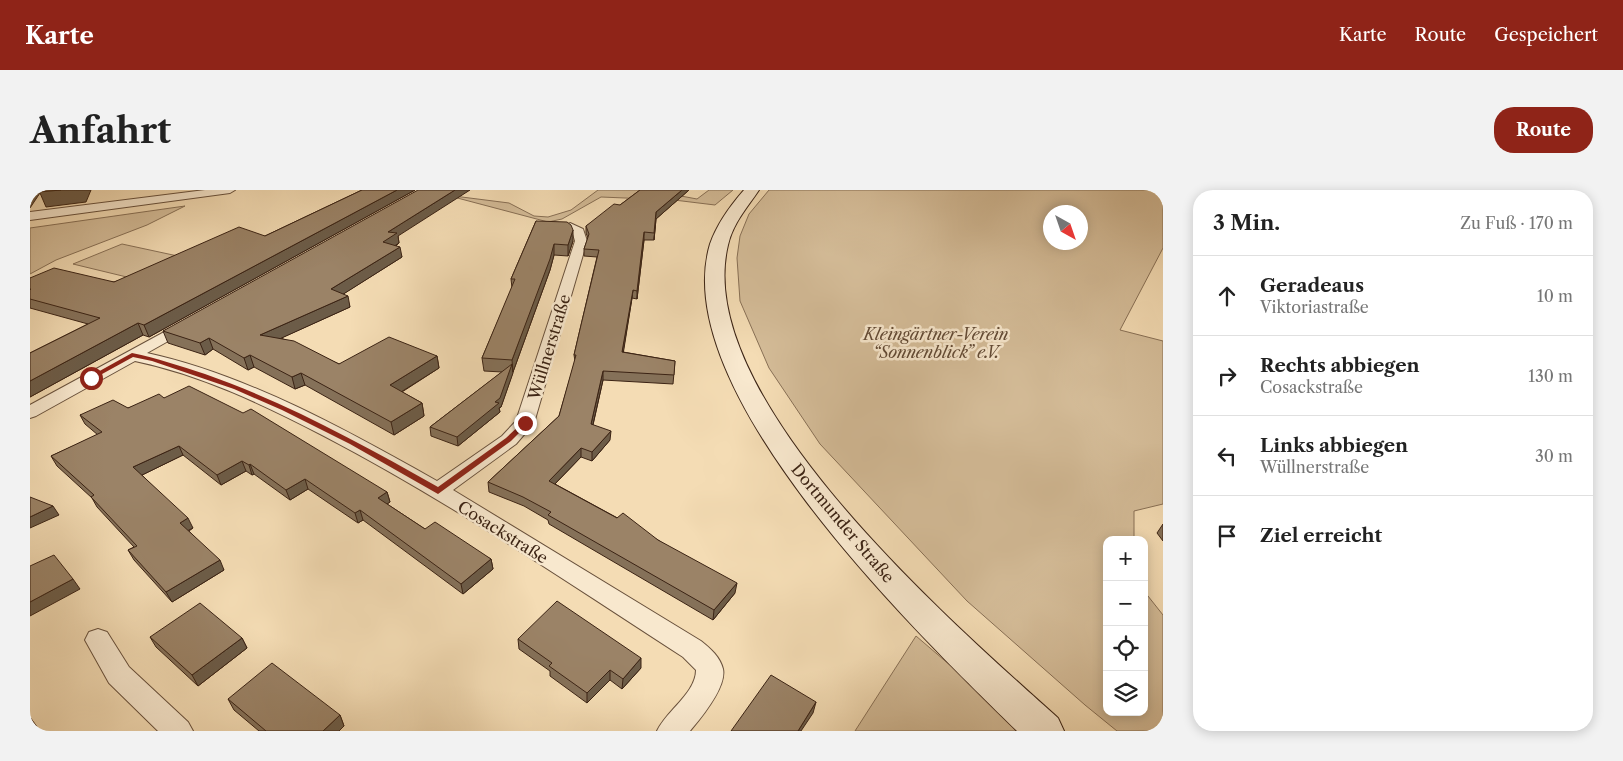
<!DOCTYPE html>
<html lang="de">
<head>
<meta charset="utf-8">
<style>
  :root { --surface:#fff; --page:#f2f2f2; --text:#222; --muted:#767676; --line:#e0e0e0; --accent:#8f2418 }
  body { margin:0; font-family:"Libre Caslon Text",serif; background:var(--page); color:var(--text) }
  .controls { position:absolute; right:15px; bottom:15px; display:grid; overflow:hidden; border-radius:10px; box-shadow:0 2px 12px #0003 }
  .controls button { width:45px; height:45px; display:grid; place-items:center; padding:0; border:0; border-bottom:1px solid var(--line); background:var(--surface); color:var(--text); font:25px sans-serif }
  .compass { position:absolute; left:1013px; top:15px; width:45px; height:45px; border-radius:50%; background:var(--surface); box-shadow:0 2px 12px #0003; rotate:140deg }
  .stop { position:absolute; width:15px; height:15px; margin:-11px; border:4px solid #8f2418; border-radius:50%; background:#fff }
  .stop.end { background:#8f2418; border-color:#fff; box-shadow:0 1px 5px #0008 }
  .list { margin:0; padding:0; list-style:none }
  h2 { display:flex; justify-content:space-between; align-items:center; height:65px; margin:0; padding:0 20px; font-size:21px }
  h2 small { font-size:16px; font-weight:400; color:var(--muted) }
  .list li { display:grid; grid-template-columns:32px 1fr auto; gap:15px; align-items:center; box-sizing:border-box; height:80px; padding:0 20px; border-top:1px solid var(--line) }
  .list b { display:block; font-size:19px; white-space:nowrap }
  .list p { margin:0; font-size:16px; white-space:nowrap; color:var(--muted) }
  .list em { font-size:16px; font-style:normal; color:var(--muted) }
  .icon { flex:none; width:28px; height:28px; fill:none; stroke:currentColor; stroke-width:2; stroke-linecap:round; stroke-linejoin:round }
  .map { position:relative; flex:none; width:1133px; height:541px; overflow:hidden; border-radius:20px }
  header { display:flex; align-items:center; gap:30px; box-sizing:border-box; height:70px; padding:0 25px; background:var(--accent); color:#fff }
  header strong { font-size:24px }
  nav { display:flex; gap:28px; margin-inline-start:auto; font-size:18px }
  .intro { display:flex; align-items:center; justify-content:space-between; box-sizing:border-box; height:120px; padding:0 30px }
  h1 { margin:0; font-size:35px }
  .button { padding:12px 22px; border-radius:20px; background:var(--accent); color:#fff; font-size:18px; font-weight:700 }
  main { display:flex; gap:30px; padding:0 30px }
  aside { flex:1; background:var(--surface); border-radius:20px; box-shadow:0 2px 12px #0003 }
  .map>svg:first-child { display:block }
</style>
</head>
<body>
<header>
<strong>Karte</strong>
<nav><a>Karte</a><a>Route</a><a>Gespeichert</a></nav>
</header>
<div class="intro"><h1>Anfahrt</h1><a class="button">Route</a></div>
<main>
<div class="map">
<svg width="1133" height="541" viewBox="0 0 1133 541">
  <rect width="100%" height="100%" fill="#f4dcb4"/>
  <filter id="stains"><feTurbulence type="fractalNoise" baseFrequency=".004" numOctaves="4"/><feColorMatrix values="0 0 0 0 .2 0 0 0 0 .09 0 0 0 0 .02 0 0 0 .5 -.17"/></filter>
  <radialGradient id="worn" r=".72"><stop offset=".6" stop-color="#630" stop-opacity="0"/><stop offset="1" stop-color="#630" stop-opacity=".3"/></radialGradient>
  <!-- green -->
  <path fill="#d5bd99" stroke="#887056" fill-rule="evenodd" d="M 568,0 L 644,0 L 651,6 L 667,9 L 679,0 L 703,0 L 685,15 L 644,10 L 571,7 L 532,29 L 518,32 L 416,5 L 479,13 L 504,26 L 518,27 L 541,20 Z
    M 739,0 L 1133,0 L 1133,58 L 1090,140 L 1133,151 L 1133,314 L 1104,321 L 1104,350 L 1077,350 L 1077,522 L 1114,522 L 1114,401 L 1133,425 L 1133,541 L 1087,541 L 1055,515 L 937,411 L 790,254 L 739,178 L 710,111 L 707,68 L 710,46 L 719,24 ZM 1021,22 L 1050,22 L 1050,52 L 1021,52 Z
    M 155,16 L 117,35 L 26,70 L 0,84 L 0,38 Z
    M 92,54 L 157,68 L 105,89 L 43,74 Z
    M 886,446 L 997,541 L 825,541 Z"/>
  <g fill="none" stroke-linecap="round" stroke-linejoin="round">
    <!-- street casing -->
    <g stroke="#69513c" stroke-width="2">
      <path id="street" d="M 175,0 L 205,0 L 200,3 L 0,30 L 0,22 Z
        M 540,33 L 553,39 L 557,51 L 504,233 L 486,254 L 423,300 L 671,451 C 681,459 690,467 693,479 C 697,497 671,528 660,541 L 627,541 C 637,520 666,503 666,480 L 653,467 C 535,391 419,311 294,246 C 234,215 172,185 105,171 L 6,226 L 0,228 L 0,215 L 160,128 L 165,130 L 168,133 L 165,136 L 117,163 C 218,185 318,241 407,291 L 472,246 L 486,231 L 545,51 L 543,44 L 534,37 Z
        M 68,439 L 77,442 L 99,477 L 158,532 L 163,541 L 128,541 L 79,493 L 55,450 L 59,442 Z"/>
    </g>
    <!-- secondary casing -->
    <g stroke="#3b2314" stroke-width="2">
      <path id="secondary" d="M 714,0 L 729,0 C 717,18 703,33 698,55 C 661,208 926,436 1028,528 L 1034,541 L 987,541 C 891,447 636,202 680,54 C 687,34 700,16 714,0 Z"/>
    </g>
    <!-- street -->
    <use href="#street" fill="#f8e8ce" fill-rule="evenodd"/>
    <!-- secondary -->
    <use href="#secondary" fill="#f8e8ce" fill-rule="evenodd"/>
  </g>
  <!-- wall -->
  <path fill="#857159" stroke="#3b2314" d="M 332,0 L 385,0 L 119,147 L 113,145 L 0,207 L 0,163 L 58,134 L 0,118 L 0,88 L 84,92 L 235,46 Z
    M 610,0 L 659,0 L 626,29 L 624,50 L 614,50 L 607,109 L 602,108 L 593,162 L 645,171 L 643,194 L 573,190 L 563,235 L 580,250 L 562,271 L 551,267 L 525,294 L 628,350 L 705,403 L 683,430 L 519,334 L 518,330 L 494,316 L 459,302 L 458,292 L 529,226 L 545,171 L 544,165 L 567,67 L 554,66 L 554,59 L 558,48 L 556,43 L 556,36 L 590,15 Z
    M 506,31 L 543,51 L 538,66 L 524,65 L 520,80 L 483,182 L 471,217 L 469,218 L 470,222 L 428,256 L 401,246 L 400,237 L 472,182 L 454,181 L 452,168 L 482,98 L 481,89 Z
    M 368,46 L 369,53 L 366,56 L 372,67 L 313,104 L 320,117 L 251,148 L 309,174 L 407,166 L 409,178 L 372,202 L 392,213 L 394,226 L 364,245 L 275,195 L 265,199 L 224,177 L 218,180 L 183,159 L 175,165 L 138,153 L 133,141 Z
    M 134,208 L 357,302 L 360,312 L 357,314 L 395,339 L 461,369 L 463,379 L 433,404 L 333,330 L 328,333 L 278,299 L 260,310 L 224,284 L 222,285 L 216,281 L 191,295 L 153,265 L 112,285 L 163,338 L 159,341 L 194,380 L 142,412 L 104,370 L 98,360 L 104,357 L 67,317 L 62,308 L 27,276 L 21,266 L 68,245 L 55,234 L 50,225 L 98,218 Z
    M 1133,334 L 1133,351 L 1127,343 Z
    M 120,447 L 212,448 L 217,458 L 168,496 L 126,457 Z
    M 488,449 L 611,478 L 592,499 L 580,490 L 557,513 L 520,486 L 520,481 L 489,459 Z
    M 198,509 L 310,525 L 314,536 L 309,541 L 229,541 L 204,520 Z"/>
  <!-- shaded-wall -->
  <path fill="#6c5c48" stroke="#3b2314" d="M 0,0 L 61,0 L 56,12 L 16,17 L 10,3 L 0,18 Z
    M 367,0 L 385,0 L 119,147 L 114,135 Z
    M 425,0 L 440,0 L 368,46 L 369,53 L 355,62 L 353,52 L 358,42 Z
    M 652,0 L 659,0 L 626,29 L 624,50 L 626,22 Z
    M 543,40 L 543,51 L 538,66 L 538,55 Z
    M 614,42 L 614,50 L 607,109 L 607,101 Z
    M 524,54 L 524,65 L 520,80 L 483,182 L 482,170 Z
    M 370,57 L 372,67 L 304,110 L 301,99 Z
    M 603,100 L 602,108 L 592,171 L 592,162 Z
    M 318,106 L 320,117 L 234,156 L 230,145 Z
    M 108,133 L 113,145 L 0,207 L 0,191 Z
    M 179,148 L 183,159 L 175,165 L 170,153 Z
    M 220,165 L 224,177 L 218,180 L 214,168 Z
    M 407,166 L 409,178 L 363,207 L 360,195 Z
    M 482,174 L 483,183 L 471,217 L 469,218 L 470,222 L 428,256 L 427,247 L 465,212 Z
    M 573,181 L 573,190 L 561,243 L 561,234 Z
    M 271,183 L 275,195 L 265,199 L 262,187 Z
    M 392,213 L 394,226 L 364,245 L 361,232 Z
    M 581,241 L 580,250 L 562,271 L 562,262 Z
    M 149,256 L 153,265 L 108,287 L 103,277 Z
    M 551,258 L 551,267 L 519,300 L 519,291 Z
    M 212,271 L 216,281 L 191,295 L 187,285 Z
    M 220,274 L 224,284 L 222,285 L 219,275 Z
    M 275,289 L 278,299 L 260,310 L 256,300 Z
    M 357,302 L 360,312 L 351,318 L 348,308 Z
    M 23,316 L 29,325 L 0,338 L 0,327 Z
    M 330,320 L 333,330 L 328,333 L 325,323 Z
    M 158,328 L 163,338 L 155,342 L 150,333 Z
    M 461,369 L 463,379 L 433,404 L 431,394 Z
    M 190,370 L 194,380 L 142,412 L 136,402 Z
    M 43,389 L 50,399 L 0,426 L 0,412 Z
    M 707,393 L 705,403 L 683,430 L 684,420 Z
    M 212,448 L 217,458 L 168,496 L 162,485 Z
    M 611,468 L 611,478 L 592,499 L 593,489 Z
    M 580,480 L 580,490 L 557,513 L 557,503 Z
    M 786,512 L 783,523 L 771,541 L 768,541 Z
    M 310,525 L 314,536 L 309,541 L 293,541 Z
    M 0,527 L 10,541 L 8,541 L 0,529 Z"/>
  <!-- building -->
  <path fill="#9b8367" stroke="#3b2314" d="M 11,0 L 31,0 L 9,2 Z
    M 332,0 L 367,0 L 114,135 L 108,133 L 0,191 L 0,163 L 70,128 L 0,109 L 0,100 L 1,99 L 0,99 L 0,88 L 24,78 L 84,92 L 209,37 L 235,46 Z
    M 388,0 L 425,0 L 358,42 L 367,43 L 353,52 L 370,57 L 301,99 L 318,106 L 230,145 L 264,151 L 309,174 L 359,147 L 407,166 L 360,195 L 392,213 L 361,232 L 271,183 L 262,187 L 220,165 L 214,168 L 179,148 L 170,153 L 133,141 Z
    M 610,0 L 652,0 L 626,22 L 624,43 L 614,42 L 607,101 L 603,100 L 592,162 L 645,171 L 644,185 L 573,181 L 561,234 L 581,241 L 562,262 L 551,258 L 519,291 L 587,328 L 593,323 L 628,350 L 707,393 L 684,420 L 518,325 L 521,322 L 493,307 L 458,292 L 529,226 L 546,165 L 544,165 L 551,135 L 569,60 L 554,59 L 559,44 L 556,36 L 584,14 L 590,15 Z
    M 506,31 L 537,32 L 541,35 L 543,40 L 538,55 L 524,54 L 520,69 L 482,170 L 452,168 L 485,89 L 481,89 Z
    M 482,174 L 470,208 L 465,212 L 469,213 L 427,247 L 400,237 Z
    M 159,196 L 213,223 L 221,219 L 357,302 L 348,308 L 395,339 L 405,332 L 461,369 L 431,394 L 330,320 L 325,323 L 275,289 L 256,300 L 220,274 L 219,275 L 212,271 L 187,285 L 149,256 L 103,277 L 158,328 L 150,333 L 190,370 L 136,402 L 98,360 L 107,356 L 61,307 L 64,305 L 21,266 L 72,242 L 50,225 L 83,210 L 98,218 L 129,204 L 134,208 Z
    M 0,307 L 23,316 L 0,327 Z
    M 24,365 L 43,389 L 0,412 L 0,376 Z
    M 527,411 L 611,468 L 593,489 L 580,480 L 557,503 L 519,476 L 522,473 L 488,449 Z
    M 170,413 L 212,448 L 162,485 L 120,447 Z
    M 242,473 L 310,525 L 293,541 L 236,541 L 198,509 Z
    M 741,485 L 786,512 L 768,541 L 701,541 Z
    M 0,529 L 8,541 L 0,541 Z"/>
  <!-- route -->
  <path fill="#8f2418" d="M 102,163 C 127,168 150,176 175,184 C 257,213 332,254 408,297 L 476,248 L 493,232 L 499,233 L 481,251 L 408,304 L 320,254 L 252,220 L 204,199 L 122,171 L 103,167 L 63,189 L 57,188 Z"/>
  <g text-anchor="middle" stroke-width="5" stroke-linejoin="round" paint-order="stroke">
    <!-- park labels -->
    <g font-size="16" font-style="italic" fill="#624a35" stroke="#f8e8ce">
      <text x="906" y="150">Kleingärtner-Verein<tspan x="906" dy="18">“Sonnenblick” e.V.</tspan></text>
    </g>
    <!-- street labels -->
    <g font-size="16" fill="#3b2314" stroke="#f8e8ce">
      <text transform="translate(519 157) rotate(-73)" y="6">Wüllnerstraße</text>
      <text transform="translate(813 333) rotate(50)" y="6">Dortmunder Straße</text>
      <text transform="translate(473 342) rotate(32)" y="6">Cosackstraße</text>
    </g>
  </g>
  <rect width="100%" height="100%" filter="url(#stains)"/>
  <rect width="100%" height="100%" fill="url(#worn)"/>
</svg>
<div class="controls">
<button>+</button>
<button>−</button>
<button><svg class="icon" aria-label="locate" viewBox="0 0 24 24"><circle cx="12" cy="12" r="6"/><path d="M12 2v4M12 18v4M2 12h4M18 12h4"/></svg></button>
<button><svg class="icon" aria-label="layers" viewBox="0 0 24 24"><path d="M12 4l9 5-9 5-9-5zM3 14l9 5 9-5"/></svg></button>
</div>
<svg class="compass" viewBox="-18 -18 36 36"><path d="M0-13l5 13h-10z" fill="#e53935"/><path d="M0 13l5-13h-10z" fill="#767676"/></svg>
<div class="stop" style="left:61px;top:188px"></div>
<div class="stop end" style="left:495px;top:233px"></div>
</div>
<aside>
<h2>3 Min.<small>Zu Fuß · 170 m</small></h2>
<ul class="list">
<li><svg class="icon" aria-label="ahead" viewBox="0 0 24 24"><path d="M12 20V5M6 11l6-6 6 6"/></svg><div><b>Geradeaus</b><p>Viktoriastraße</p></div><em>10 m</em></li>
<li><svg class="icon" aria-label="right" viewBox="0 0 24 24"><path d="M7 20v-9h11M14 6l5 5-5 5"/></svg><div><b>Rechts abbiegen</b><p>Cosackstraße</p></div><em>130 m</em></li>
<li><svg class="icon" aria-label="left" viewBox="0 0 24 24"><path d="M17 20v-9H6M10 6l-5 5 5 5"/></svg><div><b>Links abbiegen</b><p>Wüllnerstraße</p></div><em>30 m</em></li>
<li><svg class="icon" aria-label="arrive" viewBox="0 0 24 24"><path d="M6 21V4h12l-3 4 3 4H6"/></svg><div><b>Ziel erreicht</b></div></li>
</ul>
</aside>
</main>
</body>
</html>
